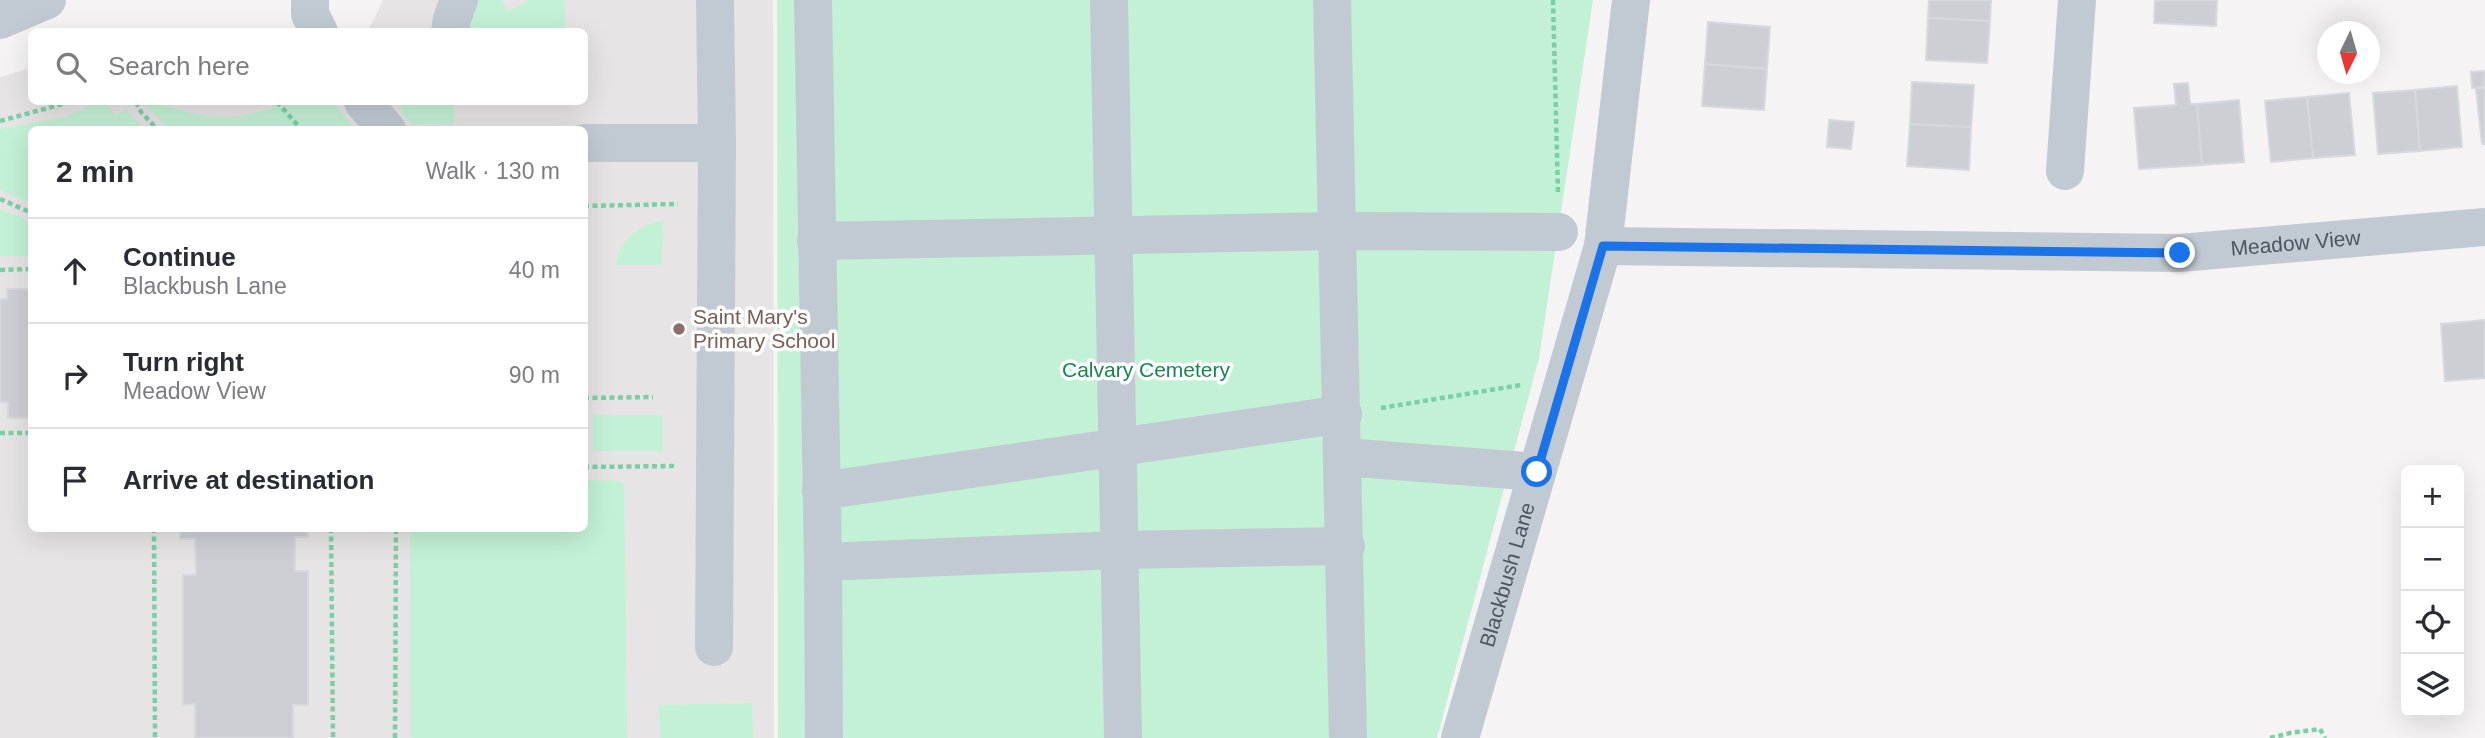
<!DOCTYPE html>
<html lang="en">
<head>
<meta charset="utf-8">
<style>
  :root { --surface:#fff; --page:#f7f7f7; --text:#2b2b33; --muted:#7c7c81; --line:#e1e1e2 }
  body { margin:0; font-family:Arial,sans-serif; background:var(--page); color:var(--text) }
  .controls { position:absolute; right:21px; bottom:21px; display:grid; overflow:hidden; border-radius:10px; box-shadow:0 7px 28px #0002 }
  .controls button { width:63px; height:63px; display:grid; place-items:center; padding:0; border:0; border-bottom:2px solid var(--line); background:var(--surface); color:var(--text); font:35px sans-serif }
  .compass { position:absolute; left:2317px; top:21px; width:63px; height:63px; border-radius:50%; background:var(--surface); box-shadow:0 7px 28px #0002; rotate:185deg }
  .stop { position:absolute; width:21px; height:21px; margin:-16px; border:5px solid #1a73e8; border-radius:50%; background:#fff }
  .stop.end { background:#1a73e8; border-color:#fff; box-shadow:0 2px 7px #0008 }
  .list { margin:0; padding:0; list-style:none }
  h2 { display:flex; justify-content:space-between; align-items:center; height:91px; margin:0; padding:0 28px; font-size:30px }
  h2 small { font-size:23px; font-weight:400; color:var(--muted) }
  .list li { display:grid; grid-template-columns:46px 1fr auto; gap:21px; align-items:center; box-sizing:border-box; height:105px; padding:0 28px; border-top:2px solid var(--line) }
  .list b { display:block; font-size:26px; white-space:nowrap }
  .list p { margin:0; font-size:23px; white-space:nowrap; color:var(--muted) }
  .list em { font-size:23px; font-style:normal; color:var(--muted) }
  .icon { flex:none; width:38px; height:38px; fill:none; stroke:currentColor; stroke-width:2; stroke-linecap:round; stroke-linejoin:round }
  .map { position:relative; flex:none; width:2485px; height:738px; overflow:hidden }
  .search { position:absolute; background:var(--surface); box-shadow:0 7px 28px #0002; left:28px; top:28px; width:560px; height:77px; display:flex; align-items:center; gap:18px; box-sizing:border-box; padding:0 24px; border-radius:10px; color:var(--muted); font-size:26px }
  .panel { position:absolute; background:var(--surface); box-shadow:0 7px 28px #0002; left:28px; top:126px; width:560px; height:406px; border-radius:10px }
  .map>svg:first-child { display:block }
</style>
</head>
<body>
<div class="map">
<svg width="2485" height="738" viewBox="0 0 2485 738">
  <rect width="100%" height="100%" fill="#f5f3f3"/>
  <!-- education -->
  <path fill="#e6e4e5" fill-rule="evenodd" d="M 383,0 L 773,0 L 774,738 L 0,738 L 0,77 L 31,68 L 32,102 L 212,102 L 233,104 L 241,102 L 584,102 L 584,32 L 368,31 ZM 32,130 L 584,130 L 584,528 L 32,528 Z"/>
  <!-- green -->
  <path fill="#c3f1d5" d="M 478,0 L 501,0 L 508,11 L 530,0 L 565,0 L 565,31 L 469,32 Z
    M 777,0 L 1593,0 L 1539,358 L 1437,738 L 778,738 Z
    M 97,102 L 105,102 L 116,116 L 125,109 L 144,129 L 32,130 L 31,203 L 0,189 L 0,129 L 65,117 Z
    M 144,102 C 158,102 168,107 182,111 C 221,120 233,119 271,109 L 274,102 L 333,102 L 355,129 L 169,129 L 143,103 Z
    M 405,102 L 454,102 L 454,125 L 412,124 L 402,113 L 401,105 Z
    M 0,209 L 31,222 L 31,256 L 0,256 Z
    M 663,221 L 662,265 L 616,265 C 618,241 640,224 663,221 Z
    M 593,415 L 663,415 L 663,451 L 593,451 Z
    M 585,480 L 620,481 L 624,484 L 627,738 L 411,738 L 410,529 L 584,528 Z
    M 752,703 L 753,738 L 660,738 L 659,705 Z"/>
  <!-- building -->
  <path fill="#cdcfd5" stroke="#d7d9de" stroke-width="2" d="M 1929,0 L 1991,0 L 1990,21 L 1928,18 Z
    M 2155,0 L 2217,0 L 2216,26 L 2154,23 Z
    M 1928,18 L 1990,21 L 1987,63 L 1926,60 Z
    M 1708,22 L 1770,27 L 1767,69 L 1705,64 Z
    M 1705,64 L 1767,69 L 1764,110 L 1702,106 Z
    M 2485,71 L 2484,87 L 2472,88 L 2471,72 Z
    M 1912,82 L 1974,85 L 1971,127 L 1910,124 Z
    M 2188,83 L 2190,104 L 2197,104 L 2202,165 L 2139,169 L 2134,108 L 2176,105 L 2174,84 Z
    M 2457,86 L 2462,147 L 2420,151 L 2415,90 Z
    M 2485,88 L 2485,144 L 2482,144 L 2476,89 Z
    M 2415,90 L 2420,151 L 2378,154 L 2373,93 Z
    M 2349,93 L 2355,155 L 2313,158 L 2307,97 Z
    M 2307,97 L 2313,158 L 2271,162 L 2265,101 Z
    M 2239,100 L 2244,162 L 2202,165 L 2197,104 Z
    M 1829,120 L 1854,122 L 1851,149 L 1827,147 Z
    M 1910,124 L 1971,127 L 1969,170 L 1907,166 Z
    M 7,289 L 32,289 L 32,418 L 8,418 L 8,402 L 0,402 L 0,299 L 7,299 Z
    M 2485,320 L 2485,378 L 2445,381 L 2441,324 Z
    M 180,528 L 308,528 L 308,537 L 295,537 L 295,571 L 308,571 L 308,705 L 293,705 L 293,738 L 195,738 L 195,704 L 183,705 L 183,575 L 196,575 L 195,539 L 180,539 Z"/>
  <g fill="none" stroke-linecap="round" stroke-linejoin="round">
    <!-- path -->
    <path stroke="#7ad0a6" stroke-width="4.5" stroke-dasharray="5 3.5" stroke-linecap="butt" d="M 1553,0 L 1558,192
      M 136,102 L 141,112 L 158,130
      M 277,102 L 302,130
      M 0,121 L 70,102
      M 0,199 L 32,213
      M 584,206 L 678,204
      M 0,270 L 32,269
      M 584,398 L 653,397
      M 1381,408 L 1521,385
      M 0,433 L 32,433
      M 584,467 L 675,466
      M 154,528 L 155,738
      M 331,528 L 333,738
      M 395,738 L 396,528
      M 2270,738 L 2290,733 L 2320,729 L 2325,738"/>
    <!-- minor -->
    <g stroke="#c1cad2" stroke-width="38">
      <path d="M 310,0 L 310,14 L 319,32"/>
      <path d="M 715,0 L 717,143"/>
      <path d="M 813,0 L 823,562"/>
      <path d="M 1109,0 L 1123,738"/>
      <path d="M 1332,0 L 1348,738"/>
      <path d="M 0,20 L 47,0"/>
      <path d="M 450,32 L 452,19 L 459,0"/>
      <path d="M 363,102 L 387,130"/>
      <path d="M 584,143 L 717,143 L 714,647"/>
      <path d="M 2065,171 L 2077,0"/>
      <path d="M 816,241 L 1338,231 L 1559,232"/>
      <path id="s1" d="M 1603,246 L 2180,253 L 2485,227"/>
      <path d="M 1344,457 L 1537,472"/>
      <path d="M 821,491 L 1343,414"/>
      <path d="M 824,738 L 823,562 L 1119,550 L 1346,546"/>
      <path id="s2" d="M 1460,738 L 1603,246 L 1631,0"/>
    </g>
  </g>
  <g fill="none" stroke-linecap="round" stroke-linejoin="round">
    <!-- route -->
    <path stroke="#1a73e8" stroke-width="9" d="M 1537,472 L 1603,246 L 2180,253"/>
  </g>
  <!-- markers -->
  <circle fill="#8d6e63" stroke="#fff" stroke-width="2.5" cx="679" cy="329" r="7"/>
  <g text-anchor="middle" stroke-width="7" stroke-linejoin="round" paint-order="stroke">
    <!-- street labels -->
    <g font-size="21" fill="#4a5661" stroke="#fff">
      <text dy="7" stroke="none"><textPath href="#s1" startOffset="693">Meadow View</textPath></text>
      <text dy="7" stroke="none"><textPath href="#s2" startOffset="170">Blackbush Lane</textPath></text>
    </g>
    <!-- education labels -->
    <g font-size="21" fill="#785e54" stroke="#fff" text-anchor="start">
      <text x="693" y="324">Saint Mary's<tspan x="693" dy="24">Primary School</tspan></text>
    </g>
    <!-- park labels -->
    <g font-size="21" fill="#17864f" stroke="#fff">
      <text x="1146" y="377">Calvary Cemetery</text>
    </g>
  </g>
</svg>
<div class="controls">
<button>+</button>
<button>−</button>
<button><svg class="icon" aria-label="locate" viewBox="0 0 24 24"><circle cx="12" cy="12" r="6"/><path d="M12 2v4M12 18v4M2 12h4M18 12h4"/></svg></button>
<button><svg class="icon" aria-label="layers" viewBox="0 0 24 24"><path d="M12 4l9 5-9 5-9-5zM3 14l9 5 9-5"/></svg></button>
</div>
<svg class="compass" viewBox="-18 -18 36 36"><path d="M0-13l5 13h-10z" fill="#e53935"/><path d="M0 13l5-13h-10z" fill="#7c7c81"/></svg>
<div class="stop" style="left:1537px;top:472px"></div>
<div class="stop end" style="left:2180px;top:253px"></div>
<div class="search"><svg class="icon" aria-label="search" viewBox="0 0 24 24"><circle cx="10" cy="10" r="6"/><path d="M15 15l6 6"/></svg>Search here</div>
<section class="panel">
<h2>2 min<small>Walk · 130 m</small></h2>
<ul class="list">
<li><svg class="icon" aria-label="ahead" viewBox="0 0 24 24"><path d="M12 20V5M6 11l6-6 6 6"/></svg><div><b>Continue</b><p>Blackbush Lane</p></div><em>40 m</em></li>
<li><svg class="icon" aria-label="right" viewBox="0 0 24 24"><path d="M7 20v-9h11M14 6l5 5-5 5"/></svg><div><b>Turn right</b><p>Meadow View</p></div><em>90 m</em></li>
<li><svg class="icon" aria-label="arrive" viewBox="0 0 24 24"><path d="M6 21V4h12l-3 4 3 4H6"/></svg><div><b>Arrive at destination</b></div></li>
</ul>
</section>
</div>
</body>
</html>
